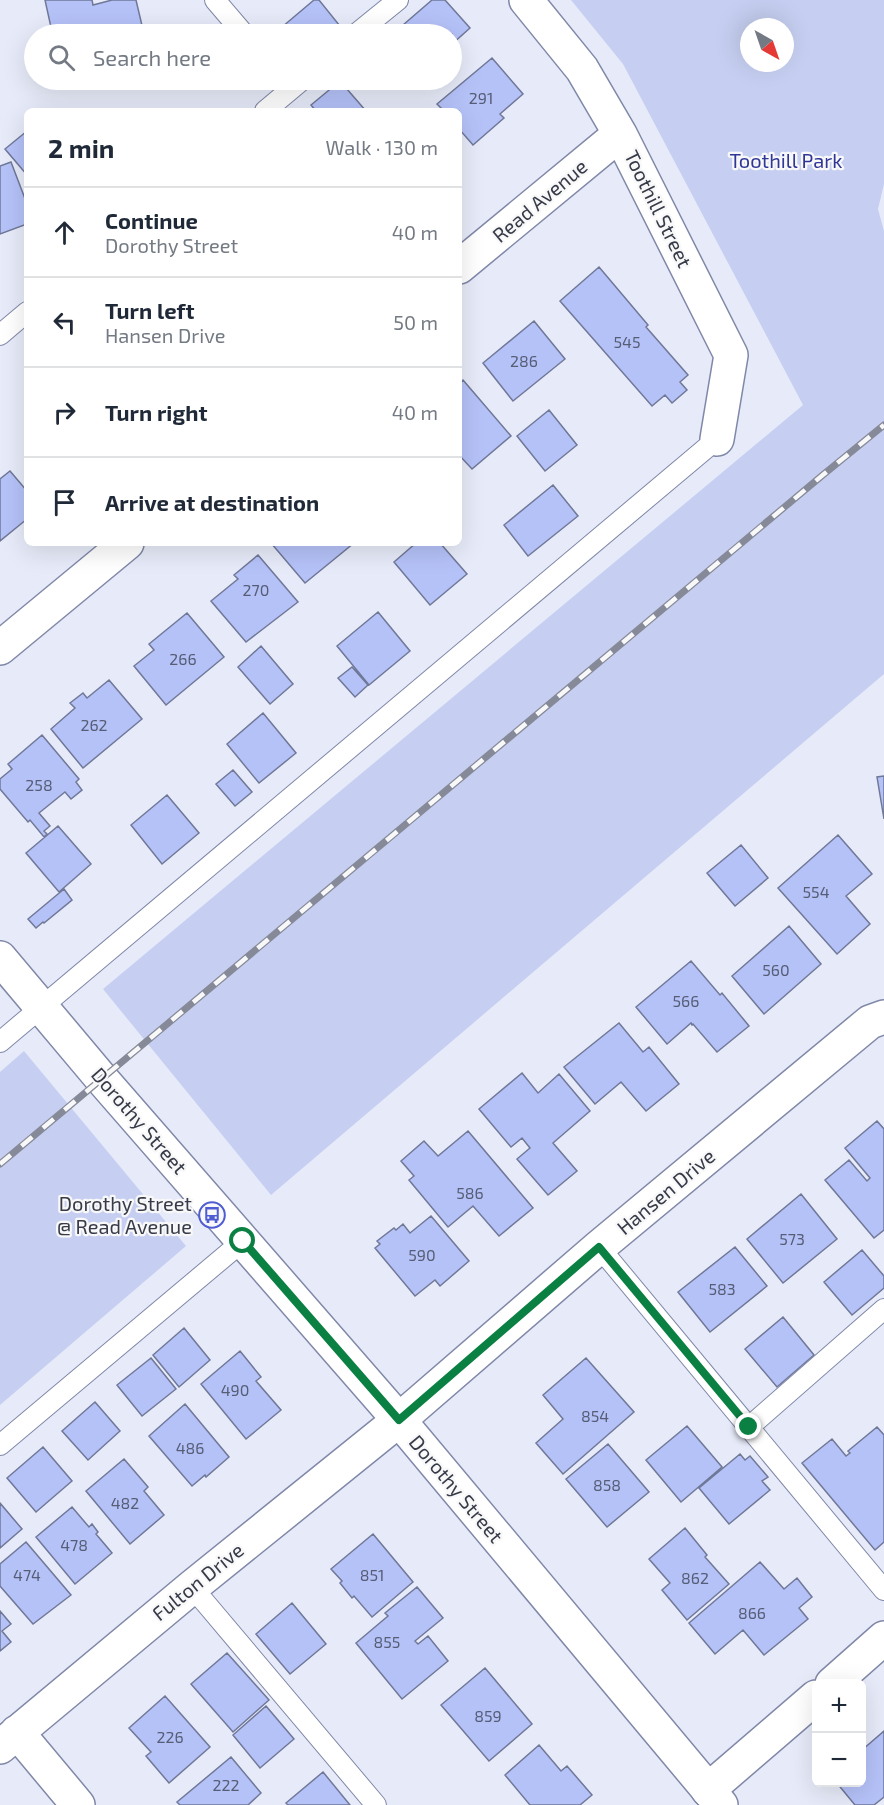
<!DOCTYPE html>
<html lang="en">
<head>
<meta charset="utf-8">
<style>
  :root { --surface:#fff; --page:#f2f2f3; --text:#1f2937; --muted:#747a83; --line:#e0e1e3 }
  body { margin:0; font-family:"Exo 2",sans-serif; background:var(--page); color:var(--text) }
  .controls { position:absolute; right:18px; bottom:18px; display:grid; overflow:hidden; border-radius:9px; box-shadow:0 6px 24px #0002 }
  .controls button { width:54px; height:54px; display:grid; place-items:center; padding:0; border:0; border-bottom:2px solid var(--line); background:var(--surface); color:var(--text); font:30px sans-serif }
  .compass { position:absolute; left:740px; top:18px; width:54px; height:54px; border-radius:50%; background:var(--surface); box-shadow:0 6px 24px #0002; rotate:140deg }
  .stop { position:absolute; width:18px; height:18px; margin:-14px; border:4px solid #0b8043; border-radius:50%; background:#fff }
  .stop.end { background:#0b8043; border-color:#fff; box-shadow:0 2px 6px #0008 }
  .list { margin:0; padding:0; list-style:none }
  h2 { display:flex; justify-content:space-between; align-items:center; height:78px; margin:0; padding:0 24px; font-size:26px }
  h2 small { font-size:20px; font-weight:400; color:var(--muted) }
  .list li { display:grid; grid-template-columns:39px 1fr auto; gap:18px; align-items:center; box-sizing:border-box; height:90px; padding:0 24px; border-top:2px solid var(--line) }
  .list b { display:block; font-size:22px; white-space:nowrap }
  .list p { margin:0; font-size:20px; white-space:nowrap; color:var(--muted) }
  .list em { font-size:20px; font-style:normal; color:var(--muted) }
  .icon { flex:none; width:33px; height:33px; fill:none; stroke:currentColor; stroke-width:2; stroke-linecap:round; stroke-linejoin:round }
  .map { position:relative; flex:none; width:884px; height:1805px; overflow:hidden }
  .search { position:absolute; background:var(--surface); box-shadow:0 6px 24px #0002; left:24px; top:24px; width:438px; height:66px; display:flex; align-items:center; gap:15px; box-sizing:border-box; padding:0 21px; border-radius:33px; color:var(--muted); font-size:22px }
  .panel { position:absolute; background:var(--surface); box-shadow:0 6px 24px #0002; left:24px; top:108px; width:438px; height:438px; border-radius:9px }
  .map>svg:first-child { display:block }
</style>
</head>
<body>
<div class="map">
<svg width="884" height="1805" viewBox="0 0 884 1805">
  <rect width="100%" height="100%" fill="#e7ebf9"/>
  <!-- green -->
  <path fill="#c6cff1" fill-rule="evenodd" d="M 571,0 L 884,0 L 884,184 L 878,209 L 884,231 L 884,674 L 271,1195 L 103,989 L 803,405 L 623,64 ZM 749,27 L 785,27 L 785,63 L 749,63 Z
    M 24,1051 L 186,1246 L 0,1405 L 0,1072 Z"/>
  <!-- building -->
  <path fill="#b5c2f8" stroke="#707898" stroke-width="1.5" d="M 45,0 L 92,0 L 93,5 L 112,0 L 136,0 L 144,34 L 59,34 L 58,31 L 52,32 Z
    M 314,0 L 319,0 L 344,31 L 340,34 L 288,34 L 282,27 Z
    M 432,0 L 445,0 L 470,28 L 452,44 L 452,34 L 411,34 L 403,25 Z
    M 492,58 L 523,94 L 500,114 L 504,118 L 473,145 L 459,129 L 459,111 L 444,111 L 437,104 Z
    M 340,81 L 366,111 L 316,111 L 311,105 Z
    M 27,131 L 27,175 L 5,149 Z
    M 11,162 L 27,204 L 27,224 L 0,234 L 0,166 Z
    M 599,267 L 648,325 L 646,327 L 688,375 L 680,382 L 687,390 L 672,403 L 665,395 L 652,406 L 560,301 Z
    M 534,321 L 565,359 L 513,401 L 483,363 Z
    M 463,380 L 511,436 L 472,469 L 459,455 L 459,384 Z
    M 549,410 L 577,445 L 545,471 L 517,436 Z
    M 10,471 L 27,491 L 27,519 L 0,541 L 0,479 Z
    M 553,485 L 578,516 L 528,556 L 504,525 Z
    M 271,543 L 354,543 L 305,583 Z
    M 416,543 L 440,543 L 467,574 L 430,605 L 394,562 Z
    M 258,555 L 298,602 L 246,642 L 211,601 L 238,579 L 234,575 Z
    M 378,612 L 410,651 L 369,685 L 337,646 Z
    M 187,613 L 224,657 L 166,705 L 134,666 L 154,650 L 149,644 Z
    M 261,646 L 293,684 L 270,704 L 238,667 Z
    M 352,667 L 368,685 L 355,697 L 338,678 Z
    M 109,680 L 142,719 L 83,768 L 51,729 L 75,708 L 70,703 L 83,693 L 87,698 Z
    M 263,713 L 296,753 L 259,783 L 227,744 Z
    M 42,735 L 79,779 L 76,782 L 82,790 L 71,799 L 65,792 L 39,813 L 50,826 L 44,831 L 47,834 L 44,837 L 30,820 L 28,822 L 0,789 L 0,779 L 12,769 L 8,764 Z
    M 233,770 L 252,792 L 235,806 L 216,784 Z
    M 884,776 L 884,819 L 877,777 Z
    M 167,795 L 199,833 L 162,864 L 131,825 Z
    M 58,826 L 91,864 L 59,892 L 26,853 Z
    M 838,835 L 872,874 L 846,896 L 870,924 L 837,954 L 778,888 Z
    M 741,845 L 768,878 L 735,906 L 707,873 Z
    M 64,889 L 72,900 L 44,923 L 43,922 L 36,928 L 28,919 Z
    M 789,926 L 821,964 L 764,1014 L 732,976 Z
    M 691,961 L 720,995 L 722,993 L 749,1026 L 717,1052 L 693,1024 L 692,1025 L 691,1023 L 667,1044 L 636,1007 Z
    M 619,1023 L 643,1052 L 649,1047 L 679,1084 L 646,1111 L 621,1082 L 595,1104 L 564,1067 Z
    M 522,1073 L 538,1093 L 559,1074 L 590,1111 L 553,1143 L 577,1171 L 548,1195 L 517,1159 L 530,1148 L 522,1138 L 511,1147 L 479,1109 Z
    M 877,1121 L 884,1129 L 884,1230 L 874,1238 L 825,1180 L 849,1160 L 867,1181 L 870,1178 L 845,1148 Z
    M 468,1131 L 533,1208 L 499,1236 L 473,1206 L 448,1227 L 409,1180 L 414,1176 L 401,1161 L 424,1141 L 438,1156 Z
    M 801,1194 L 837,1239 L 783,1283 L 747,1239 Z
    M 431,1216 L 469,1261 L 440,1286 L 435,1280 L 415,1296 L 375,1248 L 380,1244 L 377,1241 L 394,1228 L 396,1230 L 403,1224 L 410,1233 Z
    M 735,1247 L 767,1286 L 710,1332 L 678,1292 Z
    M 862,1250 L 884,1276 L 884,1288 L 852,1315 L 824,1282 Z
    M 783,1317 L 814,1355 L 777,1387 L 745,1349 Z
    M 184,1328 L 210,1360 L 179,1387 L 153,1355 Z
    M 240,1351 L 261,1377 L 256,1381 L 281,1410 L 246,1439 L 201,1384 Z
    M 151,1358 L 176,1389 L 142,1416 L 117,1385 Z
    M 586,1358 L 634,1412 L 563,1474 L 536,1443 L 563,1419 L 543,1395 Z
    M 95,1402 L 120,1431 L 88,1460 L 62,1431 Z
    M 185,1404 L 229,1457 L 206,1477 L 205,1475 L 192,1486 L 149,1436 Z
    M 687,1426 L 722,1467 L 681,1502 L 646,1460 Z
    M 877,1427 L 884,1435 L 884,1542 L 875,1550 L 802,1463 L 832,1439 L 846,1456 L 850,1453 L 848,1451 Z
    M 608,1444 L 649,1492 L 607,1527 L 566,1479 Z
    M 43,1447 L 72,1481 L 36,1512 L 7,1478 Z
    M 740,1454 L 745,1460 L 750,1456 L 768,1477 L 762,1481 L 770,1490 L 729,1524 L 699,1488 Z
    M 124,1459 L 148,1487 L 144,1491 L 164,1515 L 130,1544 L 86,1491 Z
    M 0,1503 L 22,1529 L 0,1548 Z
    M 72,1507 L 89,1527 L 92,1524 L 98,1532 L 96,1534 L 112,1553 L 75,1584 L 36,1537 Z
    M 685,1528 L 707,1555 L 705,1557 L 729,1584 L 687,1620 L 662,1590 L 670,1583 L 649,1559 Z
    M 373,1534 L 413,1582 L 372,1617 L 354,1596 L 352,1598 L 340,1583 L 342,1581 L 331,1569 Z
    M 26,1542 L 71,1595 L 33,1624 L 0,1586 L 0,1564 Z
    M 760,1562 L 784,1589 L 797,1578 L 812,1597 L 799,1608 L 808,1619 L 764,1655 L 743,1630 L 715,1654 L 689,1623 Z
    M 417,1587 L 443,1618 L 415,1641 L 418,1644 L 428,1636 L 448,1661 L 402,1699 L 356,1643 L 388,1616 L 385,1613 Z
    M 292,1603 L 326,1644 L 290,1674 L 256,1634 Z
    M 0,1611 L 11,1624 L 2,1631 L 11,1642 L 0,1651 Z
    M 227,1653 L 269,1700 L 233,1732 L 191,1684 Z
    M 485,1668 L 532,1724 L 489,1761 L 441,1705 Z
    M 165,1696 L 210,1747 L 169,1783 L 146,1756 L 151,1752 L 129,1728 Z
    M 266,1706 L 294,1739 L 260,1768 L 233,1735 Z
    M 884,1731 L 884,1797 L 874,1805 L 855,1805 L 836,1782 L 862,1782 L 862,1750 Z
    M 539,1745 L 561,1771 L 567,1766 L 592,1795 L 580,1805 L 530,1805 L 505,1775 Z
    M 231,1757 L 261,1793 L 248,1805 L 180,1805 L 177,1802 Z
    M 323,1772 L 350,1805 L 288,1805 L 286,1803 Z"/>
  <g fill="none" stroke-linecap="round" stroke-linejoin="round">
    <!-- lane casing -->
    <g stroke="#8088a8" stroke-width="22">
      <path id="lane" d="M 215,0 L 244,34
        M 356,34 L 398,0
        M 265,111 L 302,80
        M 0,335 L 27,312
        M 0,1042 L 717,439
        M 599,1247 L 884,1590
        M 749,1427 L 884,1309
        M 0,1445 L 243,1241
        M 192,1587 L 376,1805"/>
    </g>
    <!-- street casing -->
    <g stroke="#8088a8" stroke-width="36">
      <path id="street" d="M 526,0 L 582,69 L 620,134 L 731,355 L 717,439
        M 459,267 L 620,134
        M 0,648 L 127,543
        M 832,1684 L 884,1638
        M 17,1732 L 78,1805
        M 0,1747 L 192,1587 L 399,1420 L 599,1247 L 870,1022 L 884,1017
        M 708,1790 L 816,1697"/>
    </g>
    <!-- secondary casing -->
    <g stroke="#8088a8" stroke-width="36">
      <path id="secondary" d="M 0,958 L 101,1078 L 399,1420 L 721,1805"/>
    </g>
    <!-- lane -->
    <use href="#lane" stroke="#fff" stroke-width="20"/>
    <!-- street -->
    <use href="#street" stroke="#fff" stroke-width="33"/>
    <!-- secondary -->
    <use href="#secondary" stroke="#fff" stroke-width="33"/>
    <!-- rail casing -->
    <g stroke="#868a98" stroke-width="7">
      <path id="rail" d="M 0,1164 L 824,474 L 884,425"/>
    </g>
    <!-- rail -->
    <use href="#rail" stroke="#f8f8f8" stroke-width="4.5" stroke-dasharray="14" stroke-linecap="butt"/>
  </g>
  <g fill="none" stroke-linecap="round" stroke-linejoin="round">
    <!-- route -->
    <path stroke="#0b8043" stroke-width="8" d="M 243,1241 L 399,1420 L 599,1247 L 749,1427"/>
  </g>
  <!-- icons -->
  <defs>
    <g id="bus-ring" transform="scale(1.35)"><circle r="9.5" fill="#f8f8f8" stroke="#4f5dd3" stroke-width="1.5"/><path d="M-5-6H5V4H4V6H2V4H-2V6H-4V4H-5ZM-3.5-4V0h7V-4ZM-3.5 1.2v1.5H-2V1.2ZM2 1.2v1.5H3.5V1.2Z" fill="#4f5dd3"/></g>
  </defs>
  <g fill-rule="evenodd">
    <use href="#bus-ring" x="212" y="1215"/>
  </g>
  <g text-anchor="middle" stroke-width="4.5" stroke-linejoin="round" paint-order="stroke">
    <!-- number labels -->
    <g font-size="16" fill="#565d75">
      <text x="481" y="104">291</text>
      <text x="627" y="348">545</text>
      <text x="524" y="367">286</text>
      <text x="256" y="596">270</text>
      <text x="183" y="665">266</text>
      <text x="94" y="731">262</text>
      <text x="39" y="791">258</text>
      <text x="816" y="898">554</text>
      <text x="776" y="976">560</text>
      <text x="686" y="1007">566</text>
      <text x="470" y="1199">586</text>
      <text x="792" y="1245">573</text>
      <text x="422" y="1261">590</text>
      <text x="722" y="1295">583</text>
      <text x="235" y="1396">490</text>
      <text x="595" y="1422">854</text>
      <text x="190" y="1454">486</text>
      <text x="607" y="1491">858</text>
      <text x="125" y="1509">482</text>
      <text x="74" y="1551">478</text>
      <text x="27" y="1581">474</text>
      <text x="372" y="1581">851</text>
      <text x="695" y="1584">862</text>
      <text x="752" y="1619">866</text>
      <text x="387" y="1648">855</text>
      <text x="488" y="1722">859</text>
      <text x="170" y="1743">226</text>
      <text x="226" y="1791">222</text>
    </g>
    <!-- park labels -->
    <g font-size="20" fill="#2f3698" stroke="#f8f8f8">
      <text x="786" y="168">Toothill Park</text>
    </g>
    <!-- street labels -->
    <g font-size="20" fill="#373b49" stroke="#f8f8f8">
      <text transform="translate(540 201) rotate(-40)" y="7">Read Avenue</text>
      <text transform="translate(658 209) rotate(64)" y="7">Toothill Street</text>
      <text transform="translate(139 1121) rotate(49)" y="7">Dorothy Street</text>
      <text transform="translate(666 1192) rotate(-40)" y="7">Hansen Drive</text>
      <text transform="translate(456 1489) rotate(50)" y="7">Dorothy Street</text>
      <text transform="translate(198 1582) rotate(-39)" y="7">Fulton Drive</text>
    </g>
    <!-- poi labels -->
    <g font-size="20" fill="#373b49" stroke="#f8f8f8" text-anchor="end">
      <text x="192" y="1211">Dorothy Street<tspan x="192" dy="23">@ Read Avenue</tspan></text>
    </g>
  </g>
</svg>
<div class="controls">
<button>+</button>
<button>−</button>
</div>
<svg class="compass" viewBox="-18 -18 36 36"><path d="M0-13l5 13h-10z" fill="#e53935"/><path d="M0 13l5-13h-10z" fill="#747a83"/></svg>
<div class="stop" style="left:243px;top:1241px"></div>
<div class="stop end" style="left:749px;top:1427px"></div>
<div class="search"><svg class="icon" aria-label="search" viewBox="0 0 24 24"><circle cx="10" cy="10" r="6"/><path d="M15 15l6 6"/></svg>Search here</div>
<section class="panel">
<h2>2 min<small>Walk · 130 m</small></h2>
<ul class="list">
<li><svg class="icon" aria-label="ahead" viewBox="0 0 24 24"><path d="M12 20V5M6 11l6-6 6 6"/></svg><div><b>Continue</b><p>Dorothy Street</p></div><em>40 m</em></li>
<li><svg class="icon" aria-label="left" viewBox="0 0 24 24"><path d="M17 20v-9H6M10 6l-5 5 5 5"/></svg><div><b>Turn left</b><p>Hansen Drive</p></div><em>50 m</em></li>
<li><svg class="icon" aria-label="right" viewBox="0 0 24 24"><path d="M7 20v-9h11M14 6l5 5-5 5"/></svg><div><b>Turn right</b></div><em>40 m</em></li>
<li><svg class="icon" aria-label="arrive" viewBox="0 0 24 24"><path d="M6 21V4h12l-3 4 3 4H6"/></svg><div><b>Arrive at destination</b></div></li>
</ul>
</section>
</div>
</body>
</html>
